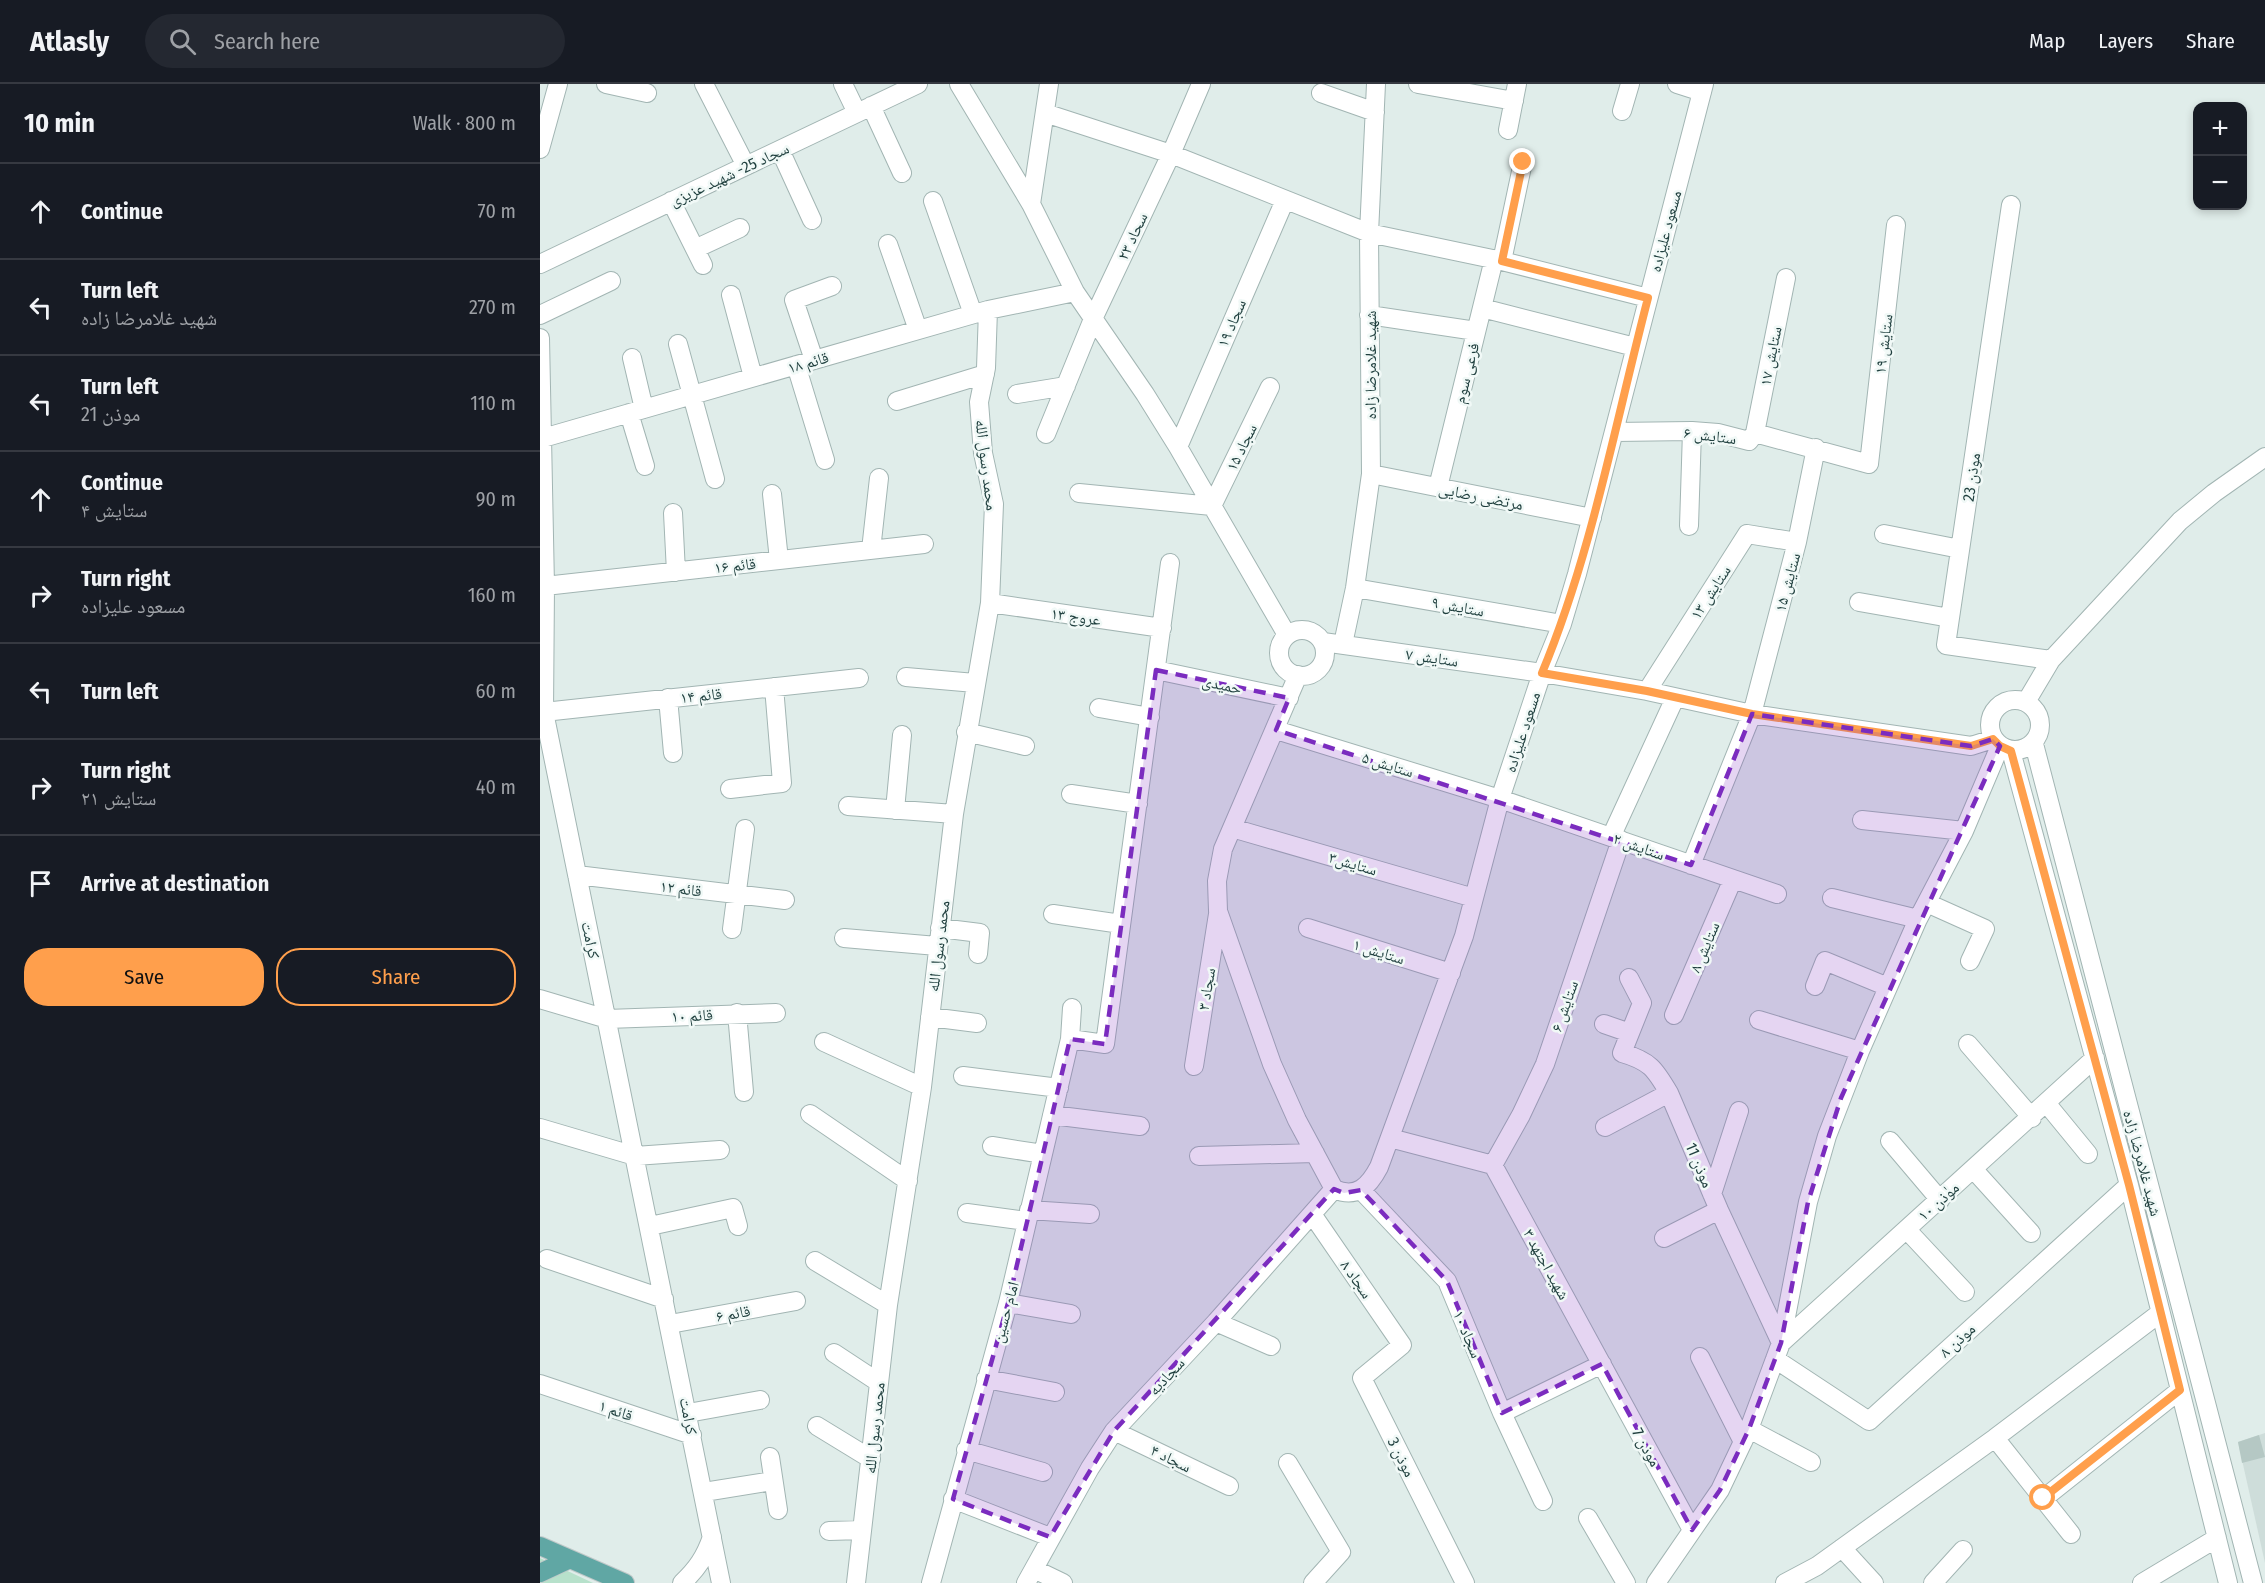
<!DOCTYPE html>
<html lang="en">
<head>
<meta charset="utf-8">
<style>
  :root { --surface:#171b24; --page:#242831; --text:#f1f3f6; --muted:#9ea1a6; --line:#363941; --accent:#ff9f4c }
  body { margin:0; font-family:"Fira Sans Condensed","Noto Naskh Arabic",sans-serif; background:var(--page); color:var(--text) }
  .controls { position:absolute; right:18px; top:18px; display:grid; overflow:hidden; border-radius:12px; box-shadow:0 3px 9px #0003 }
  .controls button { width:54px; height:54px; display:grid; place-items:center; padding:0; border:0; border-bottom:2px solid var(--line); background:var(--surface); color:var(--text); font:30px sans-serif }
  .stop { position:absolute; width:18px; height:18px; margin:-14px; border:4px solid #ff9f4c; border-radius:50%; background:#fff }
  .stop.end { background:#ff9f4c; border-color:#fff; box-shadow:0 2px 6px #0008 }
  .list { margin:0; padding:0; list-style:none }
  h2 { display:flex; justify-content:space-between; align-items:center; height:78px; margin:0; padding:0 24px; font-size:26px }
  h2 small { font-size:20px; font-weight:400; color:var(--muted) }
  .list li { display:grid; grid-template-columns:39px 1fr auto; gap:18px; align-items:center; box-sizing:border-box; height:96px; padding:0 24px; border-top:2px solid var(--line) }
  .list b { display:block; font-size:22px; white-space:nowrap }
  .list p { margin:0; font-size:20px; white-space:nowrap; color:var(--muted) }
  .list em { font-size:20px; font-style:normal; color:var(--muted) }
  .actions { display:flex; gap:12px; padding:18px 24px }
  .actions a { flex:1; padding:14px 0; border:2px solid var(--accent); border-radius:24px; text-align:center; font-size:21px; color:var(--accent) }
  .actions .main { background:var(--accent); color:#111 }
  .icon { flex:none; width:33px; height:33px; fill:none; stroke:currentColor; stroke-width:2; stroke-linecap:round; stroke-linejoin:round }
  .map { position:relative; flex:none; width:1725px; height:1499px; overflow:hidden }
  header { display:flex; align-items:center; gap:36px; box-sizing:border-box; height:84px; padding:0 30px; background:var(--surface); border-bottom:2px solid var(--line) }
  header strong { font-size:28px }
  nav { display:flex; gap:33px; margin-inline-start:auto; font-size:21px }
  .search { width:420px; height:54px; background:var(--page); display:flex; align-items:center; gap:15px; box-sizing:border-box; padding:0 21px; border-radius:33px; color:var(--muted); font-size:22px }
  main { display:flex }
  aside { flex:1; background:var(--surface) }
  .map>svg:first-child { display:block }
</style>
</head>
<body>
<header>
<strong>Atlasly</strong>
<div class="search"><svg class="icon" aria-label="search" viewBox="0 0 24 24"><circle cx="10" cy="10" r="6"/><path d="M15 15l6 6"/></svg>Search here</div>
<nav><a>Map</a><a>Layers</a><a>Share</a></nav>
</header>
<main>
<aside>
<h2>10 min<small>Walk · 800 m</small></h2>
<ul class="list">
<li><svg class="icon" aria-label="ahead" viewBox="0 0 24 24"><path d="M12 20V5M6 11l6-6 6 6"/></svg><div><b>Continue</b></div><em>70 m</em></li>
<li><svg class="icon" aria-label="left" viewBox="0 0 24 24"><path d="M17 20v-9H6M10 6l-5 5 5 5"/></svg><div><b>Turn left</b><p>شهید غلامرضا زاده</p></div><em>270 m</em></li>
<li><svg class="icon" aria-label="left" viewBox="0 0 24 24"><path d="M17 20v-9H6M10 6l-5 5 5 5"/></svg><div><b>Turn left</b><p>موذن 21</p></div><em>110 m</em></li>
<li><svg class="icon" aria-label="ahead" viewBox="0 0 24 24"><path d="M12 20V5M6 11l6-6 6 6"/></svg><div><b>Continue</b><p>ستایش ۴</p></div><em>90 m</em></li>
<li><svg class="icon" aria-label="right" viewBox="0 0 24 24"><path d="M7 20v-9h11M14 6l5 5-5 5"/></svg><div><b>Turn right</b><p>مسعود علیزاده</p></div><em>160 m</em></li>
<li><svg class="icon" aria-label="left" viewBox="0 0 24 24"><path d="M17 20v-9H6M10 6l-5 5 5 5"/></svg><div><b>Turn left</b></div><em>60 m</em></li>
<li><svg class="icon" aria-label="right" viewBox="0 0 24 24"><path d="M7 20v-9h11M14 6l5 5-5 5"/></svg><div><b>Turn right</b><p>ستایش ۲۱</p></div><em>40 m</em></li>
<li><svg class="icon" aria-label="arrive" viewBox="0 0 24 24"><path d="M6 21V4h12l-3 4 3 4H6"/></svg><div><b>Arrive at destination</b></div></li>
</ul>
<div class="actions"><a class="main">Save</a><a>Share</a></div>
</aside>
<div class="map">
<svg width="1725" height="1499" viewBox="0 0 1725 1499">
  <rect width="100%" height="100%" fill="#e0edea"/>
  <!-- built -->
  <path fill="#ceddda" d="M 1725,1349 L 1725,1479 L 1698,1358 Z"/>
  <!-- green -->
  <path fill="#b7e1cb" d="M 0,1474 L 53,1499 L 0,1499 Z"/>
  <!-- building -->
  <path fill="#b5c8c4" d="M 1719,1351 L 1725,1373 L 1702,1379 L 1698,1358 Z"/>
  <g fill="none" stroke-linecap="round" stroke-linejoin="round">
    <!-- minor casing -->
    <g stroke="#a2b5b3" stroke-width="20">
      <path id="minor" d="M 66,0 L 107,9
        M 164,0 L 206,82
        M 303,0 L 317,29
        M 419,0 L 491,120 L 535,208 L 605,310 L 638,363 L 747,551
        M 878,0 L 974,17
        M 1137,0 L 1162,8
        M 781,9 L 835,28
        M 331,22 L 362,89
        M 1082,27 L 1090,0
        M 505,29 L 631,70 L 829,149 L 962,177 L 1108,214
        M 968,46 L 977,0
        M 0,65 L 18,0
        M 240,66 L 272,136
        M 131,117 L 163,181
        M 393,117 L 433,230
        M 491,120 L 509,0
        M 1471,121 L 1406,561 L 1511,576
        M 348,160 L 378,246
        M 155,165 L 200,144
        M 962,177 L 983,78
        M 0,180 L 378,0
        M 191,211 L 213,293
        M 942,224 L 1095,263
        M 0,231 L 71,197
        M 829,231 L 936,247
        M 0,254 L 5,502 L 4,628 L 181,1499
        M 138,260 L 175,395
        M 92,274 L 104,325
        M 274,276 L 254,216 L 292,202
        M 256,281 L 285,376
        M 477,310 L 526,302
        M 357,317 L 445,290
        M 89,329 L 105,382
        M 1074,348 L 1152,347 L 1178,349 L 1209,357 L 1215,349 L 1329,380 L 1356,141
        M 1215,349 L 1246,194
        M 506,350 L 553,235 L 631,70 L 661,0
        M 3,354 L 448,226 L 535,208
        M 638,363 L 745,116
        M 831,390 L 1052,434
        M 898,403 L 954,175
        M 539,409 L 672,422 L 730,303
        M 232,410 L 239,476
        M 133,429 L 136,488
        M 1149,442 L 1152,347
        M 1344,450 L 1420,465
        M 331,466 L 339,394
        M 5,502 L 384,460
        M 815,504 L 1022,540
        M 1319,518 L 1410,534
        M 450,519 L 622,544
        M739 569a23 23 0 1 1 46 0a23 23 0 1 1-46 0Z
        M 783,558 L 1002,589 L 1107,607 L 1212,630 L 1431,662 L 1453,655
        M 803,560 L 815,504 L 831,390 L 829,149 L 836,0
        M 616,586 L 749,614
        M 758,591 L 683,765 L 677,797 L 678,827 L 732,980 L 757,1036 L 794,1105 C 817,1115 829,1102 839,1083 L 924,852 L 960,715 L 1002,589 L 1022,540 L 1037,490 L 1164,0
        M 366,593 L 435,599
        M 1107,607 L 1207,450 L 1257,458
        M 128,614 L 133,669
        M1450 641a25 25 0 1 1 50 0a25 25 0 1 1-50 0Z
        M 1486,618 L 1511,576 L 1640,437 L 1674,409 L 1725,373
        M 559,624 L 610,633
        M 0,639 L 4,628 L 319,594
        M 736,646 L 960,715 L 1237,810
        M 426,648 L 485,662
        M 1494,660 L 1713,1499
        M 1471,667 L 1589,1101 L 1688,1499
        M 190,705 L 242,699 L 234,603
        M 531,710 L 598,720
        M 308,722 L 414,730
        M 355,726 L 362,651
        M 1322,736 L 1424,747
        M 692,744 L 934,814
        M 1071,753 L 1135,614
        M 1151,781 L 1212,630 L 1257,458 L 1276,364
        M 37,791 L 245,816
        M 1292,814 L 1378,835
        M 1387,819 L 1445,845 L 1430,877
        M 513,830 L 581,840
        M 400,844 L 440,849 L 438,870
        M 768,844 L 911,889
        M 192,845 L 205,745
        M 304,854 L 397,862
        M 1089,894 L 1102,919 L 1082,969 C 1110,977 1115,985 1129,1009 L 1179,1126 L 1241,1259 L 1555,974
        M 1275,902 L 1285,877 L 1348,903
        M 0,915 L 67,935 L 236,929
        M 197,929 L 204,1008
        M 1134,931 L 1193,795
        M 390,933 L 437,939
        M 1219,936 L 1320,967
        M 1064,940 L 1090,949
        M 530,955 L 565,960 L 630,479
        M 284,958 L 382,1003
        M 1428,960 L 1492,1034
        M 654,982 L 678,830
        M 423,992 L 519,1004
        M 1507,1020 L 1548,1070
        M 270,1030 L 368,1097
        M 512,1031 L 600,1042
        M 1065,1043 L 1129,1009
        M 0,1044 L 95,1072 L 180,1066
        M 850,1054 L 953,1081
        M 1350,1057 L 1400,1116
        M 452,1062 L 503,1070
        M 659,1072 L 775,1069
        M 953,1081 L 1152,1446
        M 953,1081 L 981,1031 L 1005,980 L 1081,756
        M 1434,1086 L 1491,1149
        M 821,1106 L 907,1197 L 962,1329 L 1003,1417
        M 1172,1110 L 1199,1027
        M 489,1126 L 550,1130
        M 427,1129 L 487,1137
        M 772,1130 L 862,1261 L 822,1294 L 925,1499
        M 110,1142 L 193,1124 L 198,1142
        M 1367,1146 L 1425,1208
        M 1124,1154 L 1179,1126
        M 7,1175 L 124,1215
        M 275,1177 L 348,1221
        M 468,1219 L 531,1230
        M 676,1238 L 731,1262
        M 130,1240 L 256,1217
        M 294,1269 L 338,1298
        M 1160,1273 L 1203,1358
        M 1235,1275 L 1329,1337 L 1589,1101
        M 446,1295 L 515,1308
        M 0,1300 L 152,1351
        M 148,1329 L 220,1316
        M 962,1329 L 1062,1280
        M 277,1342 L 331,1375
        M 1209,1345 L 1271,1378
        M 574,1347 L 689,1402
        M 1455,1354 L 1531,1450
        M 426,1366 L 503,1388
        M 230,1373 L 238,1426
        M 748,1379 L 801,1468 L 773,1499
        M 164,1408 L 233,1397
        M 413,1415 L 510,1453
        M 1503,1415 L 1640,1306
        M 1048,1434 L 1086,1499
        M 289,1447 L 322,1446
        M 1302,1464 L 1334,1499
        M 494,1485 L 523,1499
        M 142,1499 C 157,1485 165,1473 172,1453
        M 316,1499 L 348,1221 L 382,1003 L 414,730 L 450,519 L 454,420 L 443,369 L 439,318 L 446,284 L 448,226
        M 391,1499 L 468,1219 L 530,955 L 532,924
        M 486,1499 L 550,1384 L 574,1347 L 676,1238 L 794,1105
        M 1116,1499 L 1180,1406 L 1209,1345 L 1241,1259 L 1268,1118 L 1287,1052 L 1320,967 L 1378,835 L 1424,747 L 1460,662
        M 1245,1499 L 1277,1482 L 1302,1464 L 1455,1354 L 1620,1229
        M 1393,1499 L 1423,1466
        M 1602,1499 L 1677,1454"/>
    </g>
    <!-- major casing -->
    <g stroke="#c0c9c9" stroke-width="20">
      <path id="major" d="M 0,1462 L 85,1499
        M 0,1489 L 30,1475"/>
    </g>
    <!-- minor -->
    <use href="#minor" stroke="#fff" stroke-width="18"/>
    <!-- major -->
    <use href="#major" stroke="#60a7a4" stroke-width="18"/>
  </g>
  <g fill="none" stroke-linecap="round" stroke-linejoin="round">
    <!-- route -->
    <path stroke="#ff9f4c" stroke-width="8" d="M 983,78 L 962,177 L 1108,214 C 1075,340 1052,469 1002,589 L 1107,607 L 1212,630 L 1431,662 L 1453,655 L 1460,662 L 1471,667 L 1589,1101 L 1640,1306 L 1503,1414"/>
  </g>
  <!-- marked area -->
  <path fill="#7b2cbf" fill-opacity="0.2" stroke="#7b2cbf" stroke-width="4.5" stroke-dasharray="12 8" stroke-linejoin="round" d="M 616,586 L 749,614 L 736,646 L 1151,781 L 1212,630 L 1431,662 L 1453,655 L 1460,662 L 1301,1014 L 1268,1118 L 1241,1259 L 1209,1345 L 1180,1406 L 1152,1446 L 1062,1280 L 962,1329 L 907,1197 L 821,1106 L 804,1109 L 794,1105 L 574,1347 L 510,1453 L 413,1415 L 468,1219 L 530,955 L 565,960 Z"/>
  <g text-anchor="middle" stroke-width="5" stroke-linejoin="round" paint-order="stroke">
    <!-- street labels -->
    <g font-size="16" fill="#1f3f3e" stroke="#f1f9f7">
      <text transform="translate(189 90) rotate(-25)" y="6">سجاد 25- شهید عزیزی</text>
      <text transform="translate(1125 147) rotate(-75)" y="6">مسعود علیزاده</text>
      <text transform="translate(592 152) rotate(-65)" y="6">سحاد ۲۳</text>
      <text transform="translate(691 239) rotate(-67)" y="6">سجاد ۱۹</text>
      <text transform="translate(1343 260) rotate(-83)" y="6">ستایش ۱۹</text>
      <text transform="translate(1230 272) rotate(-79)" y="6">ستایش ۱۷</text>
      <text transform="translate(268 278) rotate(-16)" y="6">قائم ۱۸</text>
      <text transform="translate(830 281) rotate(-90)" y="6">شهید غلامرضا زاده</text>
      <text transform="translate(926 289) rotate(-76)" y="6">فرعی سوم</text>
      <text transform="translate(1170 351) rotate(7)" y="6">ستایش ۶</text>
      <text transform="translate(701 363) rotate(-64)" y="6">سجاد ۱۵</text>
      <text transform="translate(447 381) rotate(83)" y="6">محمد رسول الله</text>
      <text transform="translate(1431 393) rotate(-82)" y="6">موذن 23</text>
      <text transform="translate(941 412) rotate(11)" y="6">مرتضی رضایی</text>
      <text transform="translate(195 481) rotate(-6)" y="6">قائم ۱۶</text>
      <text transform="translate(1247 498) rotate(-75)" y="6">ستایش ۱۵</text>
      <text transform="translate(1170 508) rotate(-57)" y="6">ستایش ۱۳</text>
      <text transform="translate(918 522) rotate(10)" y="6">ستایش ۹</text>
      <text transform="translate(536 532) rotate(8)" y="6">عروج ۱۳</text>
      <text transform="translate(892 573) rotate(8)" y="6">ستایش ۷</text>
      <text transform="translate(682 600) rotate(12)" y="6">حمیدی</text>
      <text transform="translate(161 611) rotate(-6)" y="6">قائم ۱۴</text>
      <text transform="translate(982 648) rotate(-72)" y="6">مسعود علیزاده</text>
      <text transform="translate(848 680) rotate(17)" y="6">ستایش ۵</text>
      <text transform="translate(1099 762) rotate(19)" y="6">ستایش ۲</text>
      <text transform="translate(813 779) rotate(16)" y="6">ستایش۳</text>
      <text transform="translate(141 804) rotate(7)" y="6">قائم ۱۲</text>
      <text transform="translate(51 856) rotate(78)" y="6">کرامت</text>
      <text transform="translate(398 862) rotate(-83)" y="6">محمد رسول الله</text>
      <text transform="translate(1164 863) rotate(-67)" y="6">ستایش ۸</text>
      <text transform="translate(839 867) rotate(17)" y="6">ستایش ۱</text>
      <text transform="translate(666 905) rotate(-81)" y="6">سجاد ۳</text>
      <text transform="translate(1024 922) rotate(-71)" y="6">ستایش ۶</text>
      <text transform="translate(152 931) rotate(-3)" y="6">قائم ۱۰</text>
      <text transform="translate(1603 1079) rotate(75)" y="6">شهید غلامرضا زاده</text>
      <text transform="translate(1160 1081) rotate(67)" y="6">موذن 11</text>
      <text transform="translate(1398 1117) rotate(-42)" y="6">موٰذن ۱۰</text>
      <text transform="translate(1007 1180) rotate(61)" y="6">شهید اجتهد ۳</text>
      <text transform="translate(817 1195) rotate(55)" y="6">سجاد ۸</text>
      <text transform="translate(465 1228) rotate(-75)" y="6">امام حسین</text>
      <text transform="translate(193 1229) rotate(-10)" y="6">قائم ۶</text>
      <text transform="translate(928 1250) rotate(67)" y="6">سجاد ۱۰</text>
      <text transform="translate(1417 1256) rotate(-42)" y="6">موذن ۸</text>
      <text transform="translate(626 1292) rotate(-47)" y="6">سجادیه</text>
      <text transform="translate(76 1326) rotate(19)" y="6">قائم ۱</text>
      <text transform="translate(149 1332) rotate(79)" y="6">کرامت</text>
      <text transform="translate(334 1344) rotate(-84)" y="6">محمد رسول الله</text>
      <text transform="translate(1107 1363) rotate(61)" y="6">موذن 7</text>
      <text transform="translate(862 1373) rotate(63)" y="6">موذن 3</text>
      <text transform="translate(631 1374) rotate(26)" y="6">سجاد ۴</text>
    </g>
  </g>
</svg>
<div class="controls">
<button>+</button>
<button>−</button>
</div>
<div class="stop" style="left:1503px;top:1414px"></div>
<div class="stop end" style="left:983px;top:78px"></div>
</div>
</main>
</body>
</html>
